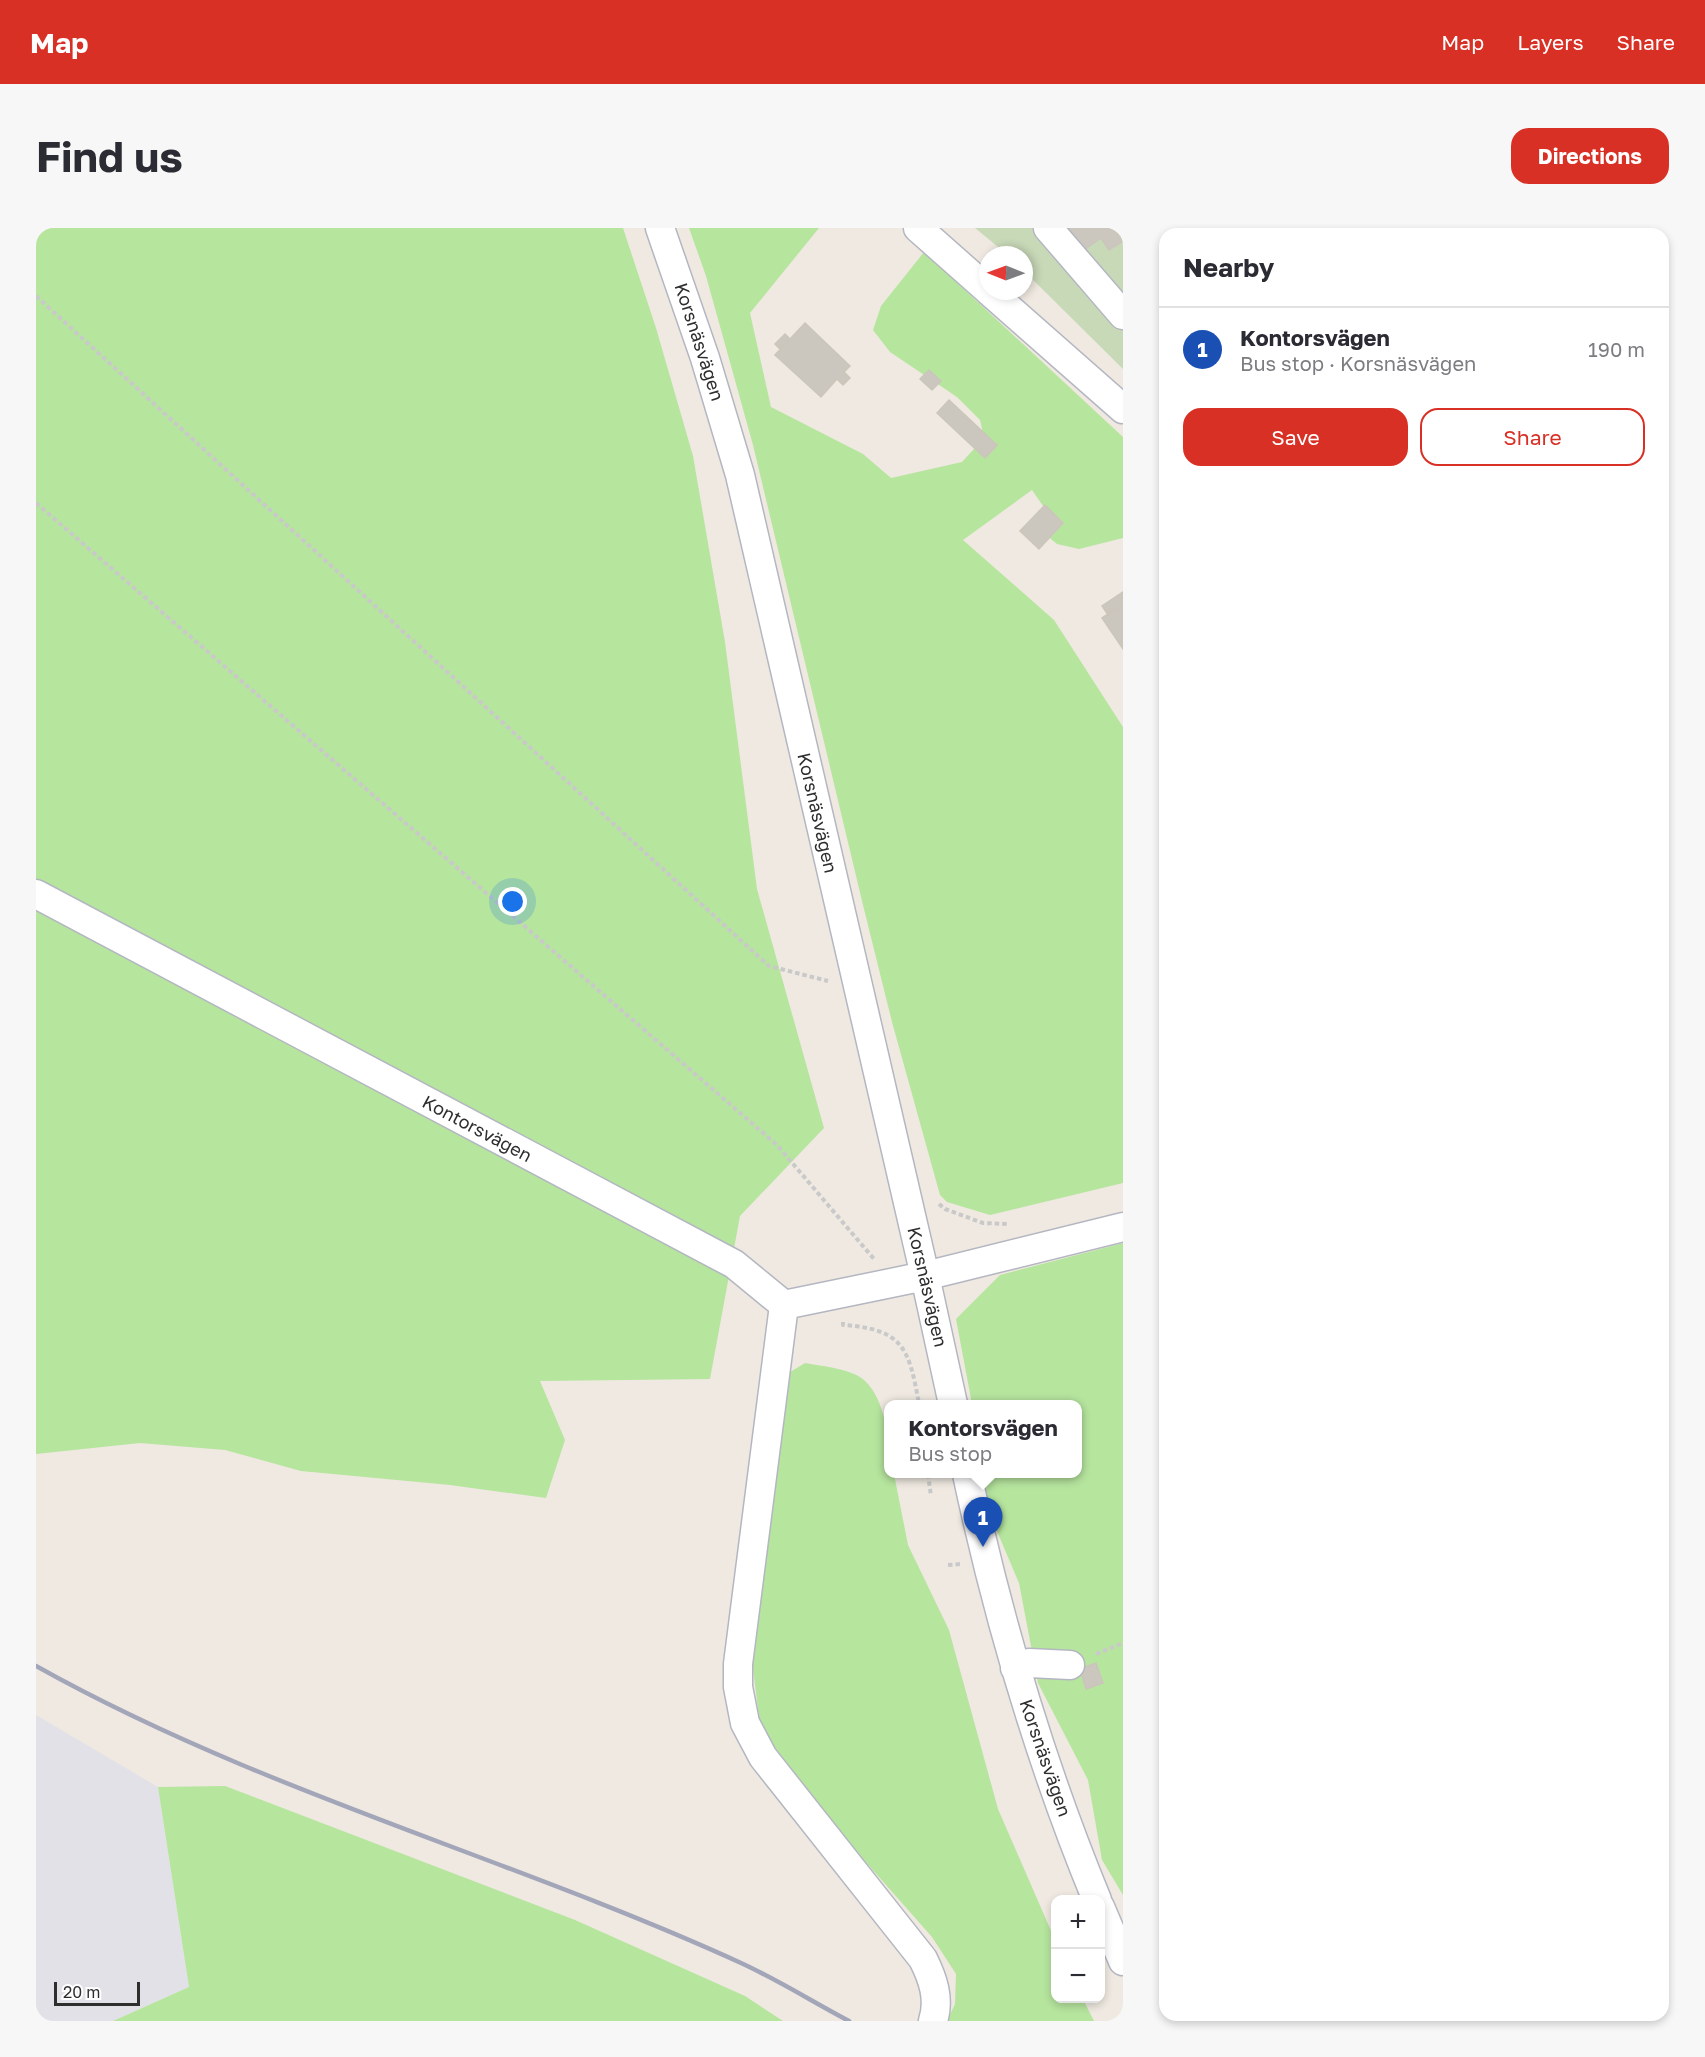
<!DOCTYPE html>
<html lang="en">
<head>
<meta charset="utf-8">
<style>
  :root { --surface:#fff; --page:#f7f7f7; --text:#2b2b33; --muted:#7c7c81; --line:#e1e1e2; --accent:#d93025 }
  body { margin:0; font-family:"Golos Text",sans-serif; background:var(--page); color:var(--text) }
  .controls { position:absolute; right:18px; bottom:18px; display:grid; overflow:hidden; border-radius:12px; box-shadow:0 3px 9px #0003 }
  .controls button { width:54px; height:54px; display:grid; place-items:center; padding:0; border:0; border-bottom:2px solid var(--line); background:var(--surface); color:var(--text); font:30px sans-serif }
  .compass { position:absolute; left:943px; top:18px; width:54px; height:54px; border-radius:50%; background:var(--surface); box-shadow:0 3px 9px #0003; rotate:271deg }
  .scale { position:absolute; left:18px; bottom:15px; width:86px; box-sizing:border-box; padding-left:6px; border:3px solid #2e2e2e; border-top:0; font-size:16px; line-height:21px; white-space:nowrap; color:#2e2e2e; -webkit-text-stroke:4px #fff; paint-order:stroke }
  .you { position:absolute; left:477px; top:674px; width:21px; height:21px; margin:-15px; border:4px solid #fff; border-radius:50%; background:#1a73e8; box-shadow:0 0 0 9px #1a73e833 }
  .badge { display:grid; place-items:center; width:39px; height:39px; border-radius:50%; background:var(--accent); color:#fff; font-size:20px; font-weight:700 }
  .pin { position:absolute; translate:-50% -50px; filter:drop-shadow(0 2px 3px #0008) }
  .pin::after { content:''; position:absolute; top:32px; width:21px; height:18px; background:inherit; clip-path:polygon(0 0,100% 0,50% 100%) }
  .popup { position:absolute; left:848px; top:1172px; width:198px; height:78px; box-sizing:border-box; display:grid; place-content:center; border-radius:12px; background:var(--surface); filter:drop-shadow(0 2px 4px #0005); font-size:20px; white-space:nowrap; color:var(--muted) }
  .popup b { font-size:22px; color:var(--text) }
  .popup::after { content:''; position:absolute; left:50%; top:100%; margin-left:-12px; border:12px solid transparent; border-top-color:var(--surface) }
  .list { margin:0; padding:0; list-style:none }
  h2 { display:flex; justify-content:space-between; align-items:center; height:78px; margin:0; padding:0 24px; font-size:26px }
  h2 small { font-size:20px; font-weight:400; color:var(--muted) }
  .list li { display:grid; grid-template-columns:39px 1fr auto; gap:18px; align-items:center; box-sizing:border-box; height:84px; padding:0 24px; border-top:2px solid var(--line) }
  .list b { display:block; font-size:22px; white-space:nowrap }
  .list p { margin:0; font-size:20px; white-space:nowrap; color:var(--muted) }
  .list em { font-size:20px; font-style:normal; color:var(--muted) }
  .actions { display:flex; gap:12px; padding:18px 24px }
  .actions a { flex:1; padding:14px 0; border:2px solid var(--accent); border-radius:18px; text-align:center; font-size:21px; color:var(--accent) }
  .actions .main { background:var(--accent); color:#fff }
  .map { position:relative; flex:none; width:1087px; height:1793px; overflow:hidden; border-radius:18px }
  header { display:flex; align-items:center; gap:36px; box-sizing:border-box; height:84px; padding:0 30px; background:var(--accent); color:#fff }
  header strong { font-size:28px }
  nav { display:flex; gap:33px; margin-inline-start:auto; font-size:21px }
  .intro { display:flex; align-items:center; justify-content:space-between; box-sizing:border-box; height:144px; padding:0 36px }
  h1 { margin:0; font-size:42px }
  .button { padding:15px 27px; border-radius:18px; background:var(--accent); color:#fff; font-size:21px; font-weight:700 }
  main { display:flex; gap:36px; padding:0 36px }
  aside { flex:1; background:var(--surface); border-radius:18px; box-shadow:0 3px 9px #0003 }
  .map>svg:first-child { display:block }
</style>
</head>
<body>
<header>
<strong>Map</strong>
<nav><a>Map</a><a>Layers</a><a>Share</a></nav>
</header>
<div class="intro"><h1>Find us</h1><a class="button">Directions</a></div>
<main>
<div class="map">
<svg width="1087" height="1793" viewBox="0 0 1087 1793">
  <rect width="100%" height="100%" fill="#efe9e1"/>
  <!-- industrial -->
  <path fill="#e3e1e8" d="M 0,1487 L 122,1559 L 153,1759 L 77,1793 L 0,1793 Z"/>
  <!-- green -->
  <path fill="#b6e59e" d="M 0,0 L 587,0 L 620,100 L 657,228 L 689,414 L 721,661 L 788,900 L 704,988 L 674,1151 L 504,1153 L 529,1212 L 510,1270 L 414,1257 L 265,1243 L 189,1222 L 104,1215 L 0,1226 Z
    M 653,0 L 783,0 L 714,85 L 735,179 L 827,226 L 855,250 L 926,234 L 948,210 L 944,192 L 921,169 L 854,124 L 837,102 L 845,78 L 888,24 L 1087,209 L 1087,310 L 1043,321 L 1021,316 L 1004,302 L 1014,288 L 996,262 L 927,312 L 1018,392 L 1087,499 L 1087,955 L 954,987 L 911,974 L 904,967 L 856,794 L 827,677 L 717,217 L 670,48 Z
    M 1087,1015 L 1087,1667 L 1066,1632 L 1052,1552 L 1002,1455 L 983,1355 L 952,1282 L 946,1246 L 1042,1246 L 1042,1176 L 936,1176 L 920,1091 L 964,1047 Z
    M 769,1135 C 785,1138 816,1141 828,1152 C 852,1174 852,1215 852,1246 L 858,1246 L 872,1317 L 913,1402 L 962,1581 L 1019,1712 L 1020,1770 L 1047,1771 L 1058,1793 L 911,1793 L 919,1776 L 920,1746 L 896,1709 L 751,1545 L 724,1498 L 715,1424 L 751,1146 Z
    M 189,1558 L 539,1692 L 709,1768 L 747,1793 L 77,1793 L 153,1759 L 122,1559 Z"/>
  <!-- cemetery -->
  <path fill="#c8d9b8" d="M 939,0 L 1087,0 L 1087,141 L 988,43 L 988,27 L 972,27 Z"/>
  <!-- building -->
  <path fill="#cbc7bf" stroke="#cbc5ba" stroke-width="1.5" d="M 1021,0 L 1081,0 L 1087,13 L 1073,22 L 1065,10 L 1038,29 Z
    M 769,95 L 814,138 L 808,144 L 814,150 L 807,157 L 801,151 L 785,169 L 739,127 Z
    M 749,106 L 754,111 L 744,121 L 739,116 Z
    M 893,142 L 905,153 L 896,162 L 884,151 Z
    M 913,172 L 961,217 L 949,230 L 901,185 Z
    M 1009,277 L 1027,295 L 1003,321 L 984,303 Z
    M 1087,364 L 1087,376 L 1072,387 L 1066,378 Z
    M 1087,376 L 1087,421 L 1066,390 Z
    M 1060,1435 L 1067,1455 L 1050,1461 L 1044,1441 Z"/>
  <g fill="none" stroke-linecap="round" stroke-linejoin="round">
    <!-- minor casing -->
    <g stroke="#b4b7c1" stroke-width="31">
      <path id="minor" d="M 624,0 L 669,130 L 704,247 L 889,1048 L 917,1176
        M 882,0 L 952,62
        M 1012,0 L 1087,87
        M 953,63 L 1087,181
        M 0,666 L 698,1036 L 748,1077 L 889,1048 L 1087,999
        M 748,1077 L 702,1436 L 702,1459 L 709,1495 L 727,1529 L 887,1731 C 897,1751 904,1771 897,1793
        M 931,1246 C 962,1391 1004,1534 1061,1672
        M 979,1440 L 993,1435 L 1034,1437
        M 1064,1679 L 1087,1733"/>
    </g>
    <!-- path -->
    <path stroke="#c9c9c9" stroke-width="4" stroke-dasharray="4.5 3" stroke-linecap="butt" d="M 0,68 L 733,738 L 792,753
      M 0,275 L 741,917 L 838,1031
      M 903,976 L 909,981 L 947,995 L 972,996
      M 807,1094 L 807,1097 C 868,1101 873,1121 883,1176
      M 892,1246 L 895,1268
      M 912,1337 L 925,1336
      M 1060,1426 L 1087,1415"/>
    <!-- minor -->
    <use href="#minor" stroke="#fff" stroke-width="28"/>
    <!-- rail -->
    <path stroke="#a3a6b8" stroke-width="4.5" d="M 0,1438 C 223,1563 473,1629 705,1735 C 742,1752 777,1774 813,1793"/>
  </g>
  <g text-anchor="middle" stroke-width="5" stroke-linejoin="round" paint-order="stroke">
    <!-- street labels -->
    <g font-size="18" fill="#2e2e2e" stroke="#fff">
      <text transform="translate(663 114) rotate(72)" y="6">Korsnäsvägen</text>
      <text transform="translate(781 585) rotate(77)" y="6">Korsnäsvägen</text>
      <text transform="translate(441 901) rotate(28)" y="6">Kontorsvägen</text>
      <text transform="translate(891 1059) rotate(77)" y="6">Korsnäsvägen</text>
      <text transform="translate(1009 1530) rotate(71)" y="6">Korsnäsvägen</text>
    </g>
  </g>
</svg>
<div class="controls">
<button>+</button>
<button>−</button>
</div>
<svg class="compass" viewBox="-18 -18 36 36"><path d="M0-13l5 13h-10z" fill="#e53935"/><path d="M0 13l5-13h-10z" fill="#7c7c81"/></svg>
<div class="scale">20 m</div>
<div class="you"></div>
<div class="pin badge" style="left:947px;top:1319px;background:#1a4fb4">1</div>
<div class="popup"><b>Kontorsvägen</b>Bus stop</div>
</div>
<aside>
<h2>Nearby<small></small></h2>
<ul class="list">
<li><span class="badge" style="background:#1a4fb4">1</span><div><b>Kontorsvägen</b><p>Bus stop · Korsnäsvägen</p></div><em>190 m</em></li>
</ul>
<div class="actions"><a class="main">Save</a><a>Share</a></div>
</aside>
</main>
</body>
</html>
